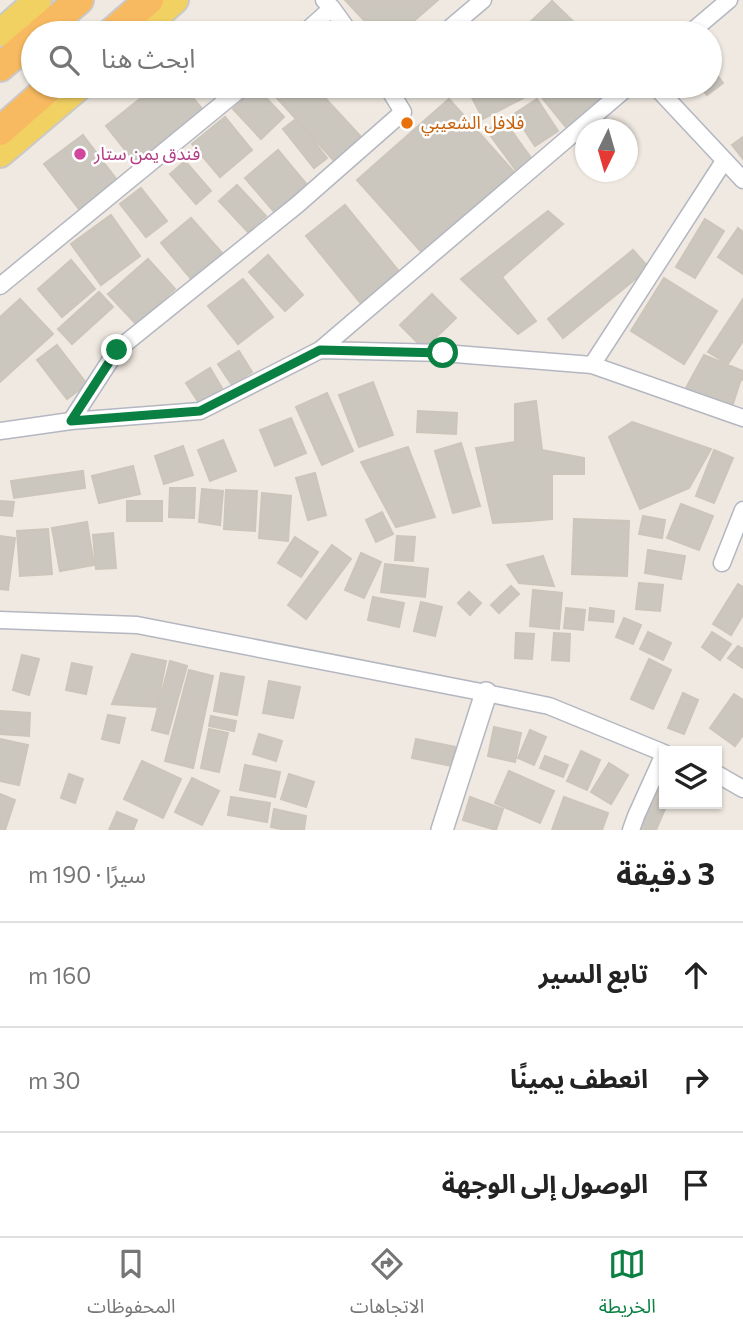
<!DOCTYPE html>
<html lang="ar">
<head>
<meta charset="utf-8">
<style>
  :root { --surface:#fff; --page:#f6f6f6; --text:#222; --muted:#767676; --line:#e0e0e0; --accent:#0b8043 }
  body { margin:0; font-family:Commissioner,"Noto Sans Arabic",sans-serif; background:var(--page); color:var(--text); direction:rtl }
  .controls { position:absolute; right:21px; bottom:21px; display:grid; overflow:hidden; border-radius:0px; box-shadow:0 2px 5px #0004 }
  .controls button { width:63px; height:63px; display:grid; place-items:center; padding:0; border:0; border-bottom:2px solid var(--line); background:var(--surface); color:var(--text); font:35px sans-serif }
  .compass { position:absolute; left:575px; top:119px; width:63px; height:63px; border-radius:50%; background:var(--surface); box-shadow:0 2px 5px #0004; rotate:185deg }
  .stop { position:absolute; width:21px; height:21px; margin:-16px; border:5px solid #0b8043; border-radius:50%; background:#fff }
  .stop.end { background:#0b8043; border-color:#fff; box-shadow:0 2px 7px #0008 }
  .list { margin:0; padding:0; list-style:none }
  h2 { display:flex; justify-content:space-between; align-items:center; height:91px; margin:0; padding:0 28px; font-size:30px }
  h2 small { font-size:23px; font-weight:400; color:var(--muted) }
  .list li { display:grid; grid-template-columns:46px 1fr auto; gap:21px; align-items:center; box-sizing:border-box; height:105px; padding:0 28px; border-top:2px solid var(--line) }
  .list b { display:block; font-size:26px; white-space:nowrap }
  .list em { font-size:23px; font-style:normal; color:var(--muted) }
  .icon { flex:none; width:38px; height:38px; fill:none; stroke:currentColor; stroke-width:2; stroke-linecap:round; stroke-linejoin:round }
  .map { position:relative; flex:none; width:743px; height:830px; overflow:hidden; direction:ltr }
  .search { position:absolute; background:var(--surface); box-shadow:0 2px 5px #0004; left:21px; right:21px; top:21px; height:77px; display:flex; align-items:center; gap:18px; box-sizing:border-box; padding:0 24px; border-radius:38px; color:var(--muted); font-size:26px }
  .sheet { height:406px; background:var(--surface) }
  nav { display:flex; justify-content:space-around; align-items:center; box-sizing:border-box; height:98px; border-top:2px solid var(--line); background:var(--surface); font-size:19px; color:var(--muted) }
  nav a { display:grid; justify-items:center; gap:4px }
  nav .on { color:var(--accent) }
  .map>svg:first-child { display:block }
</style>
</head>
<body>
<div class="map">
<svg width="743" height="830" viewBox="0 0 743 830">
  <rect width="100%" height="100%" fill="#efe9e1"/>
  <!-- building -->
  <path fill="#cbc7bf" stroke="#cbc5ba" stroke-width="2" d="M 345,0 L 438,0 L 400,33 L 376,33 Z
    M 552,1 L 581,29 L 577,33 L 519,33 Z
    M 710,65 L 723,83 L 707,95 L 700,86 L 710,86 Z
    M 156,86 L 183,86 L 205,112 L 138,166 L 106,126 Z
    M 288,86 L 314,86 L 363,139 L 336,163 L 276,97 Z
    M 466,86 L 526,86 L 531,94 L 483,119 Z
    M 559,86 L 611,86 L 618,94 L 570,132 L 543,99 Z
    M 256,87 L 284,117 L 261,139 L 233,109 Z
    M 449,99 L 515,173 L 424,255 L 357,180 Z
    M 537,99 L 558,131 L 535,146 L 514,114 Z
    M 225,117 L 252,150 L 220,177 L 192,144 Z
    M 296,119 L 327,158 L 314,168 L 283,129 Z
    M 503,119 L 534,162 L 518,173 L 487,131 Z
    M 83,135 L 117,180 L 79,209 L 44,164 Z
    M 743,137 L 743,159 L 732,145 Z
    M 278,150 L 309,187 L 276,214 L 245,178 Z
    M 185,161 L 211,191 L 196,204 L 170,174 Z
    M 237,185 L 266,216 L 248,232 L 219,201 Z
    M 141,188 L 167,221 L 146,237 L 120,204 Z
    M 345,205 L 402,275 L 363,306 L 306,236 Z
    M 548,211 L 563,224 L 502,277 L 536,321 L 518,334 L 461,279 Z
    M 111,215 L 140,256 L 101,285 L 71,244 Z
    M 191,218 L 223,254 L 192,280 L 161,243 Z
    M 705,219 L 724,231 L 695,278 L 676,267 Z
    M 738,228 L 743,232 L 743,274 L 718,257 Z
    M 633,250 L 649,268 L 563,338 L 548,319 Z
    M 268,255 L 303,295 L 285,311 L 249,272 Z
    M 148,259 L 175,289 L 136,324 L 108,294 Z
    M 71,260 L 95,289 L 62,317 L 38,289 Z
    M 664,278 L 717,311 L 684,364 L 631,331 Z
    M 243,279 L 273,317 L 238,344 L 208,306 Z
    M 99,292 L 113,307 L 72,344 L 58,329 Z
    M 432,294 L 456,318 L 424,349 L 400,325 Z
    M 20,299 L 53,334 L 0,382 L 0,317 Z
    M 743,299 L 743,341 L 728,364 L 708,352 Z
    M 57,345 L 87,384 L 67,399 L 37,360 Z
    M 239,351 L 252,372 L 232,385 L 218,364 Z
    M 704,355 L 743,371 L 743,380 L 741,379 L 732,407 L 709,404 L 686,388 Z
    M 210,368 L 222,388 L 199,403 L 186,383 Z
    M 373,382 L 393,435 L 359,447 L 339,395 Z
    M 327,393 L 353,451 L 322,465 L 296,407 Z
    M 536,401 L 542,450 L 584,458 L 584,474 L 552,474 L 552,519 L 530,521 L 493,523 L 476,448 L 515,442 L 515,404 Z
    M 418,411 L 457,413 L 456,434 L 417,432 Z
    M 291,418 L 306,453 L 275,466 L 260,430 Z
    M 632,422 L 711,449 L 689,488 L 640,509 L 609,437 Z
    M 223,440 L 236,471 L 210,481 L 198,450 Z
    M 461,443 L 480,506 L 453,513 L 435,451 Z
    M 183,446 L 193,475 L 164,484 L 155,456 Z
    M 408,447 L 435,517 L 396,527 L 361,462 Z
    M 714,450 L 733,458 L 714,503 L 696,496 Z
    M 133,466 L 140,494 L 99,503 L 92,476 Z
    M 83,471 L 85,488 L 14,498 L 11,481 Z
    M 315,473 L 326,515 L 308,520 L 296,478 Z
    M 170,488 L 195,488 L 194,518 L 169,517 Z
    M 202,489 L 223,491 L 220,525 L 199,522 Z
    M 226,490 L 257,491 L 255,531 L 224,529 Z
    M 262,493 L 291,496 L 288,541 L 259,538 Z
    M 0,501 L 14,502 L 12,516 L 0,515 Z
    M 127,501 L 162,501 L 162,521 L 127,521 Z
    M 681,504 L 713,516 L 699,550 L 667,538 Z
    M 382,512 L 393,534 L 376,542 L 366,520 Z
    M 643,516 L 665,520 L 662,538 L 639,534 Z
    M 574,519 L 629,521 L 627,576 L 572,574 Z
    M 87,522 L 94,565 L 60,571 L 52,528 Z
    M 48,529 L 52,574 L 20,576 L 17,531 Z
    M 113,533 L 116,568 L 96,569 L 93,535 Z
    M 0,536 L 15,538 L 8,590 L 0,589 Z
    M 397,536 L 415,537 L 413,561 L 395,560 Z
    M 295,537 L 318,552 L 301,577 L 278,563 Z
    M 332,545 L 351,559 L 306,619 L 288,605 Z
    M 648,550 L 685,556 L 681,579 L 645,573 Z
    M 361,553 L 381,562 L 364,598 L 345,590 Z
    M 543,556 L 554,586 L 519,583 L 507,565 Z
    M 385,564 L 428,569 L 425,597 L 381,592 Z
    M 639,583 L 663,585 L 660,611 L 636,609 Z
    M 738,584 L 743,587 L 743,615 L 731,635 L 713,624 Z
    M 511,586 L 519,594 L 499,613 L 491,605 Z
    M 533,590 L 562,593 L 559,629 L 530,626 Z
    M 469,592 L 481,603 L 470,615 L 458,603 Z
    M 373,597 L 404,603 L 399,627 L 368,620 Z
    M 421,602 L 442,607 L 435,636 L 414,631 Z
    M 566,608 L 585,610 L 583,630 L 564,628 Z
    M 590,608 L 614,611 L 613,622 L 589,620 Z
    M 624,618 L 641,625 L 633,644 L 616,637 Z
    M 648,632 L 671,643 L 663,660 L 640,649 Z
    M 712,632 L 731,644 L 720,660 L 702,647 Z
    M 516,633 L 534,634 L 532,659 L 515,658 Z
    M 554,633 L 570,634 L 569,661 L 552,660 Z
    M 738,646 L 743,649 L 743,668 L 728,658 Z
    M 132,654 L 166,661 L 157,707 L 112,704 Z
    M 22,655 L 39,659 L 29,695 L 13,690 Z
    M 649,659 L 671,670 L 653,709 L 631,699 Z
    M 170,661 L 187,666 L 168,734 L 152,730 Z
    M 72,663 L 92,667 L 86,694 L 66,690 Z
    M 189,670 L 213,676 L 193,768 L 165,761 Z
    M 221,673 L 244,677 L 237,715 L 214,711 Z
    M 269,681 L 300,687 L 293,718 L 263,713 Z
    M 683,693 L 698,700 L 684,734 L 668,728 Z
    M 734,694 L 743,700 L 743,735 L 735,746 L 710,728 Z
    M 0,711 L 30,713 L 29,736 L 0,734 Z
    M 108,715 L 125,718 L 119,743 L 102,739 Z
    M 211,716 L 236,721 L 234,731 L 209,726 Z
    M 494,727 L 521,733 L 515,762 L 488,756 Z
    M 209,729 L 228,733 L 219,772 L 201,768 Z
    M 530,730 L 546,737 L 534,765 L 518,758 Z
    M 259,734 L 282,741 L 276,761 L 253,754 Z
    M 0,739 L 28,745 L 19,785 L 0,781 Z
    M 416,739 L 456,747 L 452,766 L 412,758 Z
    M 581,751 L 600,760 L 587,790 L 567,781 Z
    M 545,756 L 568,765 L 563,777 L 540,768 Z
    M 142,761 L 181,779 L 163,818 L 124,799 Z
    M 609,763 L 628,775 L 611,804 L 591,792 Z
    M 245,765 L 280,772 L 275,797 L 240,790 Z
    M 509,771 L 554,791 L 540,823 L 495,803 Z
    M 69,774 L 83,779 L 75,803 L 61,798 Z
    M 289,774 L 314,782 L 306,807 L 281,799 Z
    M 192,778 L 219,791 L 202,825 L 175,812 Z
    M 653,784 L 664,789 L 664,804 L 667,804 L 656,830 L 634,830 Z
    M 0,794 L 15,800 L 5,830 L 0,830 Z
    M 231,797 L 270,803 L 267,822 L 228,815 Z
    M 470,797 L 503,809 L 496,830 L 463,820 Z
    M 564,797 L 608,813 L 602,830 L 552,830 Z
    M 274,809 L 306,816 L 304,830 L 286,830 L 271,827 Z
    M 117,812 L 137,820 L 133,830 L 109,830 Z"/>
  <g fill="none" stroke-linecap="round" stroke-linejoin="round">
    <!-- minor casing -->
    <g stroke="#b4b7c1" stroke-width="19">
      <path id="minor" d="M 324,0 L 332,8 L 350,33
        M 304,33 L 332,8
        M 444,33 L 483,0
        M 690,33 L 729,0
        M 655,86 L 743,180
        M 0,286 L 244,86
        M 320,350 L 629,86
        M 592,365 L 724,161
        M 71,421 L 117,350 L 297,205 L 403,112 L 387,86
        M 0,431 L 71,421 L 200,411 L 320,350 L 443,353 L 592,365 L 743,418
        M 722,563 L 743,510
        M 0,620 L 137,625 L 486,693 L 549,706 L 664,753
        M 717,774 L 743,789
        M 631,830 L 636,816 L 664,754"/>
    </g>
    <!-- tertiary casing -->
    <g stroke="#b4b7c1" stroke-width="24">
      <path id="tertiary" d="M 442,830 L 486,693"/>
    </g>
    <!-- primary casing -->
    <g stroke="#c9c9c9" stroke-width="30">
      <path id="primary" d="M 0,33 L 38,0
        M 138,33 L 175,0
        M 0,154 L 80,86"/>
    </g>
    <!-- trunk casing -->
    <g stroke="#c9c9c9" stroke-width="32">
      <path id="trunk" d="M 40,33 L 79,0
        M 111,33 L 149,0
        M 0,67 L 33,39
        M 0,131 L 51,86"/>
    </g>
    <!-- minor -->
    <use href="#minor" stroke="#fff" stroke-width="16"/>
    <!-- tertiary -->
    <use href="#tertiary" stroke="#fff" stroke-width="21"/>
    <!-- primary -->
    <use href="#primary" stroke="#f2d163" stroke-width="26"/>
    <!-- trunk -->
    <use href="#trunk" stroke="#f8ba60" stroke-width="28"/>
  </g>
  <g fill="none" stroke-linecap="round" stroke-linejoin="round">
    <!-- route -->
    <path stroke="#0b8043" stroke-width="9" d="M 117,350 L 71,421 L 200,411 L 320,350 L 443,353"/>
  </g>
  <!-- markers -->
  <circle fill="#e8710a" stroke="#fff" stroke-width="2.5" cx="407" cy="123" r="7"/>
  <circle fill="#d1479c" stroke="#fff" stroke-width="2.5" cx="80" cy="154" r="7"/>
  <g text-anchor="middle" stroke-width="5" stroke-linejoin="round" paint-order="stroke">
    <!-- food labels -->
    <g font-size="18" fill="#c56008" stroke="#fff" text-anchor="start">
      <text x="421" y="129">فلافل الشعيبي</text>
    </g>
    <!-- hotel labels -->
    <g font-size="18" fill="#b23c85" stroke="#fff" text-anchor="start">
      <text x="94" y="160">فندق يمن ستار</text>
    </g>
  </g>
</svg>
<div class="controls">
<button><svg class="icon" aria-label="layers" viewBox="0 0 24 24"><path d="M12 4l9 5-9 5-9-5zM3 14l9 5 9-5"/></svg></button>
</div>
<svg class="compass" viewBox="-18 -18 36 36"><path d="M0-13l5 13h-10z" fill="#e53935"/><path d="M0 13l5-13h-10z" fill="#767676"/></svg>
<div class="stop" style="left:443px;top:353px"></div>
<div class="stop end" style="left:117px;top:350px"></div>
<div class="search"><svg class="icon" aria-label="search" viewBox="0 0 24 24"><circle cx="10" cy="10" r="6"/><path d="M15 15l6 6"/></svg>ابحث هنا</div>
</div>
<section class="sheet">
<h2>3 دقيقة<small>سيرًا · 190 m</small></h2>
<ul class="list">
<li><svg class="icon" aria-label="ahead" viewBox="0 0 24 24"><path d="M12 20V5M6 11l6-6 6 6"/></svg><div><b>تابع السير</b></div><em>160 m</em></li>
<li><svg class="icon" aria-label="right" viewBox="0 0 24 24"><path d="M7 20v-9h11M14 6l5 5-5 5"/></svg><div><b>انعطف يمينًا</b></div><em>30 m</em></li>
<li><svg class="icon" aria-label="arrive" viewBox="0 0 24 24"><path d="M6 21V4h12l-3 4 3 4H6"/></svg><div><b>الوصول إلى الوجهة</b></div></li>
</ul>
</section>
<nav>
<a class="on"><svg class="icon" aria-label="map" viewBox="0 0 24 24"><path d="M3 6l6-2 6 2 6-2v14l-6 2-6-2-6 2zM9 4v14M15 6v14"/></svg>الخريطة</a>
<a><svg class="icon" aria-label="directions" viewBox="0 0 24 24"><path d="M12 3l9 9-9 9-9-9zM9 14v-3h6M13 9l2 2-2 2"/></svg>الاتجاهات</a>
<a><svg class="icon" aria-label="saved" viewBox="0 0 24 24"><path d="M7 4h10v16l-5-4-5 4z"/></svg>المحفوظات</a>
</nav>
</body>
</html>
